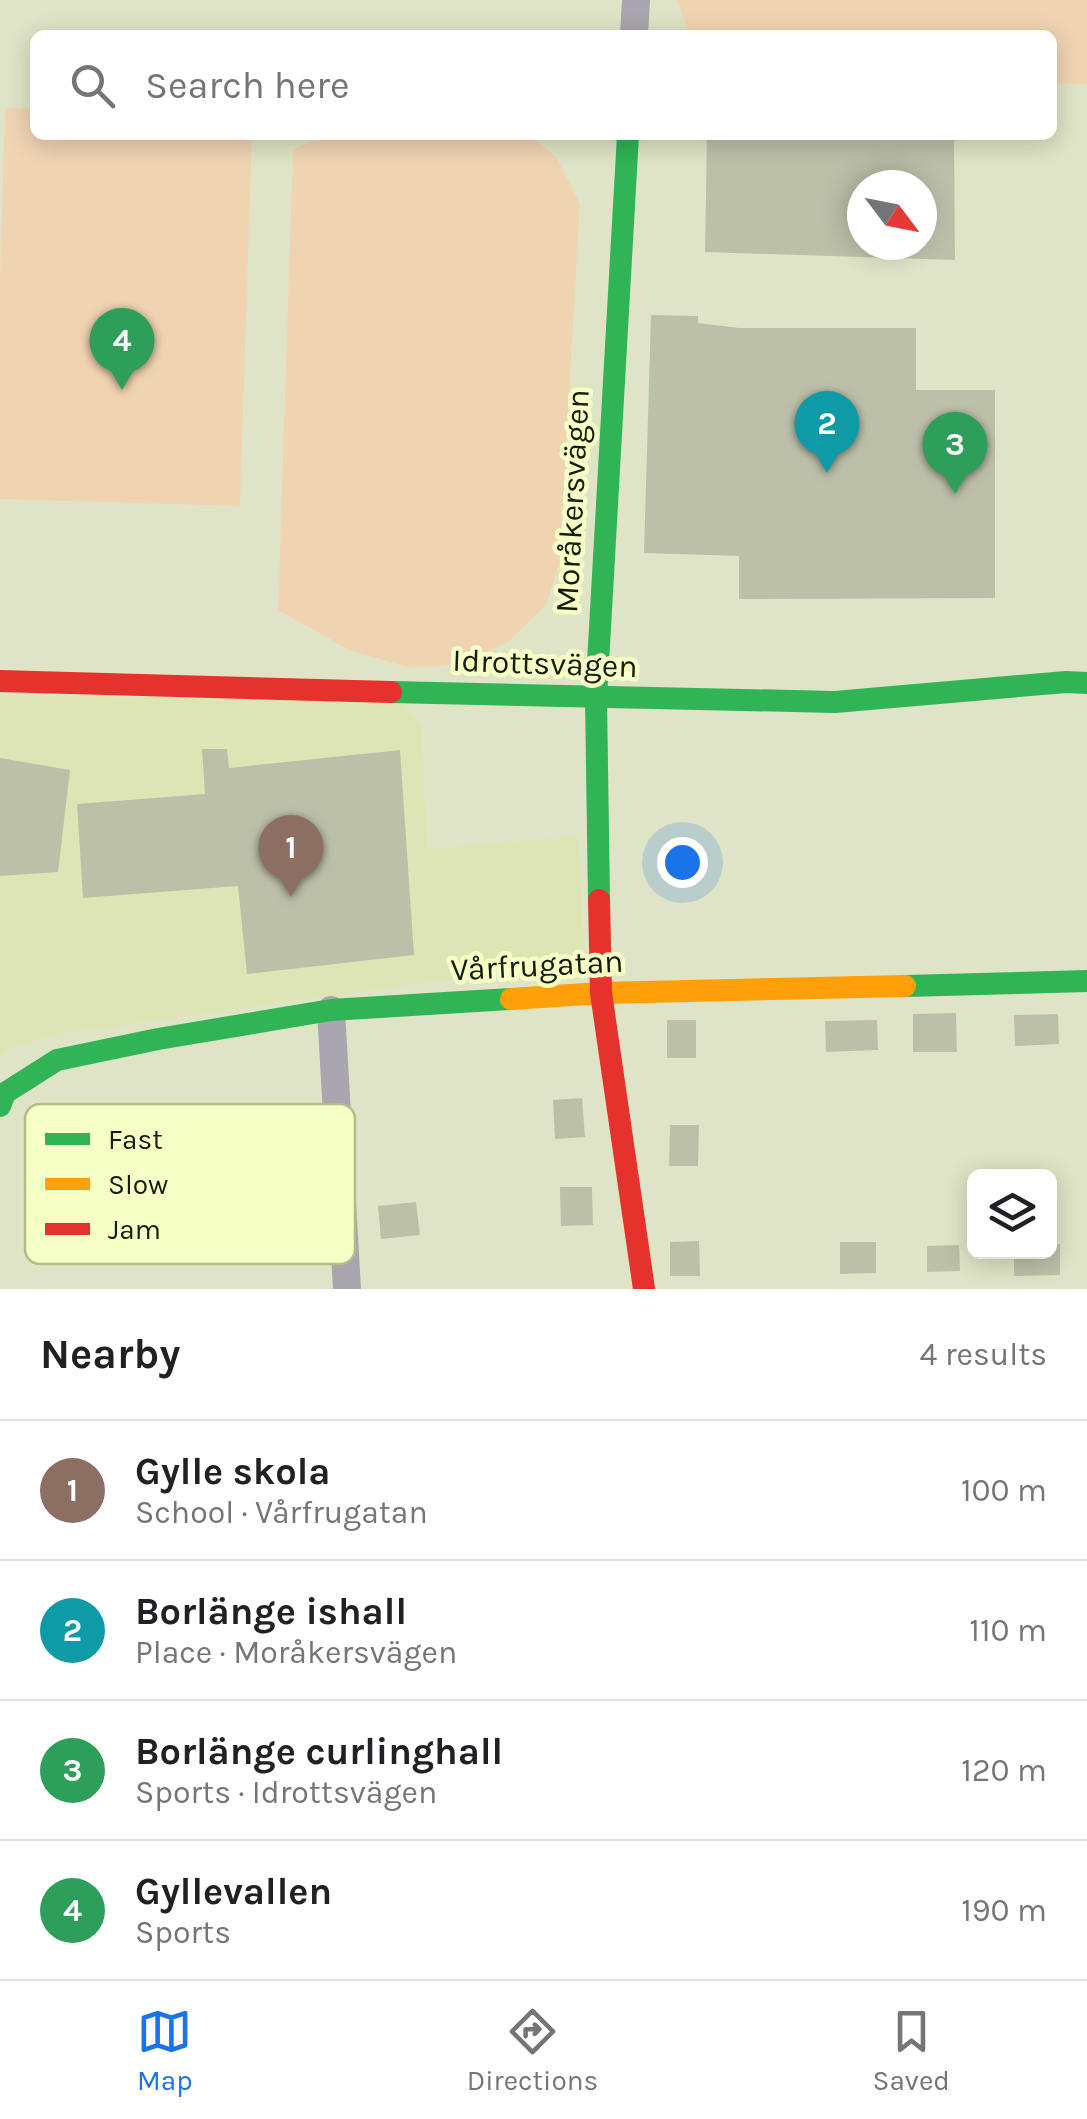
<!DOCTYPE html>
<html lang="en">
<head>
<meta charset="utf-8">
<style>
  :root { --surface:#fff; --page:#f6f6f6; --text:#202124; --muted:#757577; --line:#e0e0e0; --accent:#1a73e8 }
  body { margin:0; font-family:Karla,sans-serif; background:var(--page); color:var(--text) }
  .controls { position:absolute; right:30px; bottom:30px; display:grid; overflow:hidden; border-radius:15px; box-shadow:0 5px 25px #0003 }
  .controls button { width:90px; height:90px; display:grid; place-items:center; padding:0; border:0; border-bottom:2px solid var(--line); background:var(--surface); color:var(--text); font:50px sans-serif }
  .compass { position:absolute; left:847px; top:170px; width:90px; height:90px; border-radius:50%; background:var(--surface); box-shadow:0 5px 25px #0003; rotate:122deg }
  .you { position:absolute; left:682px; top:862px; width:35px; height:35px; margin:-25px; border:8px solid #fff; border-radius:50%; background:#1a73e8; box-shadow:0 0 0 15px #1a73e833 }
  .badge { display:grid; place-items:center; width:65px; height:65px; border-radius:50%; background:var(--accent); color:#fff; font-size:32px; font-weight:700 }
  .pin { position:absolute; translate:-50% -82px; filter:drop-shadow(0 2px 5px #0008) }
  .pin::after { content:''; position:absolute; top:52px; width:35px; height:30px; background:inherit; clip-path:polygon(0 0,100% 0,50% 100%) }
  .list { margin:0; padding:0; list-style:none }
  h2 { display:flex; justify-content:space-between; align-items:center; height:130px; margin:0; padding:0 40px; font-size:42px }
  h2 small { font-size:32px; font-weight:400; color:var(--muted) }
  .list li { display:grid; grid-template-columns:65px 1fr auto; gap:30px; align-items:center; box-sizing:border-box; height:140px; padding:0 40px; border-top:2px solid var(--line) }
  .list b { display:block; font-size:38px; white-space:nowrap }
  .list p { margin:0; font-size:32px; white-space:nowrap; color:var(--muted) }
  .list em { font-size:32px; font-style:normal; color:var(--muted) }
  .icon { flex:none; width:55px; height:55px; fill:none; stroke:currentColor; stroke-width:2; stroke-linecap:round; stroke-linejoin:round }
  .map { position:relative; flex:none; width:1087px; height:1289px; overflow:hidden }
  .search { position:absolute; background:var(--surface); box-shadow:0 5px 25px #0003; left:30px; right:30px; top:30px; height:110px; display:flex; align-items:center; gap:25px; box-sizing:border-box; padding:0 35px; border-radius:15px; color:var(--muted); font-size:38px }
  .sheet { height:690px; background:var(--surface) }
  nav { display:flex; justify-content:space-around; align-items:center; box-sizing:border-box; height:140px; border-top:2px solid var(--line); background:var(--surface); font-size:28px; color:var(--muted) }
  nav a { display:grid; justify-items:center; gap:5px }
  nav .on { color:var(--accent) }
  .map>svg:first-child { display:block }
</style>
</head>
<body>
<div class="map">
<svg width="1087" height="1289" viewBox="0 0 1087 1289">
  <rect width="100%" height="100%" fill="#e0e4c6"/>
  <!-- built -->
  <path fill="#dee5b4" d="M 0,695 L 402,702 L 422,727 L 427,849 L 578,836 L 584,944 L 548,965 L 48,1036 L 4,1050 L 0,1060 Z"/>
  <!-- green -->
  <path fill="#f0d4b2" d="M 677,0 L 1087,0 L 1087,84 L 1052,83 L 1052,35 L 690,35 Z
    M 5,108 L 35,109 L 35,135 L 252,135 L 240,506 L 0,499 L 0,280 Z
    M 331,135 L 529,135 L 557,158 L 580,204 L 559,565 L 546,605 L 507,643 L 456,665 L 407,667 L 349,650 L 278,610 L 293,149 Z"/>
  <!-- building -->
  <path fill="#bdc0a9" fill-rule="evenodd" d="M 707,135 L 954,135 L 955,260 L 705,252 ZM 862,185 L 922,185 L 922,245 L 862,245 Z
    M 651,315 L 698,316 L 698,323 L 739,328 L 916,328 L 916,390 L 995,390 L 995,598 L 739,599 L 739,556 L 644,553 Z
    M 202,749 L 227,749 L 229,768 L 400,750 L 414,955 L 247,974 L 238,886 L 83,898 L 77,804 L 205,794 Z
    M 0,758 L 70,770 L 58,872 L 0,876 Z
    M 956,1013 L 957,1052 L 913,1052 L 913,1014 Z
    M 1058,1014 L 1059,1044 L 1015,1046 L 1014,1015 Z
    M 667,1020 L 696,1020 L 696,1058 L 667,1058 Z
    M 877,1020 L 878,1050 L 826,1052 L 825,1021 Z
    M 582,1098 L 585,1137 L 555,1139 L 553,1100 Z
    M 670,1125 L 699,1125 L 698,1166 L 669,1166 Z
    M 560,1187 L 592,1187 L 593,1225 L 561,1226 Z
    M 416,1202 L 420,1235 L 381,1239 L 378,1206 Z
    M 699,1241 L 700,1276 L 670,1276 L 670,1242 Z
    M 840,1242 L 876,1242 L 876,1273 L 840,1274 Z
    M 1060,1244 L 1060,1275 L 1014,1276 L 1014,1252 L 1050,1252 L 1050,1245 Z
    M 959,1245 L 960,1271 L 927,1272 L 927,1246 Z"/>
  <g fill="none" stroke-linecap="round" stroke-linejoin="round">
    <!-- street -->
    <path stroke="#a9a6af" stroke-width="28" d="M 634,35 L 636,0
      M 331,1010 L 347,1289"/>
    <!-- fast -->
    <path stroke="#30b455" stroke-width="22" d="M 391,692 L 835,702 L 1066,682 L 1087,683
      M 599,900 L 596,698 L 628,135
      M 905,986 L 1087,981
      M 0,1106 L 5,1093 L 57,1060 L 158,1039 L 331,1010 L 511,999"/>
    <!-- slow -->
    <path stroke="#ff9f0a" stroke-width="22" d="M 511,999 L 601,993 L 905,986"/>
    <!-- jam -->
    <path stroke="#e5322d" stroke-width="22" d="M 0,681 L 391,692
      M 599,900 L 601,993 L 644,1289"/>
  </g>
  <g text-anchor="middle" stroke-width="9" stroke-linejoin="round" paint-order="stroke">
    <!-- street labels -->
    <g font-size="32" fill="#181b06" stroke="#f6ffc6">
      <text transform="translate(572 501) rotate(-87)" y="11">Moråkersvägen</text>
      <text transform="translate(545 663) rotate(2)" y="11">Idrottsvägen</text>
      <text transform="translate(537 965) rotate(-3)" y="11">Vårfrugatan</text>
    </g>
  </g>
  <!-- legend -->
  <rect x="25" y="1104" width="330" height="160" rx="15" fill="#f6ffc6" stroke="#b3bb8c" stroke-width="2.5"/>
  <rect x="45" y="1133" width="45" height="12" fill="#30b455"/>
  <rect x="45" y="1178" width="45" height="12" fill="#ff9f0a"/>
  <rect x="45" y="1223" width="45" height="12" fill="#e5322d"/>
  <g font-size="28" fill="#181b06">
    <text x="108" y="1149">Fast</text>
    <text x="108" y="1194">Slow</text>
    <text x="108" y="1239">Jam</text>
  </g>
</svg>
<div class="controls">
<button><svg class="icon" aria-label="layers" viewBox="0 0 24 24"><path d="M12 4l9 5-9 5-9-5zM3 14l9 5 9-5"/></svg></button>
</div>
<svg class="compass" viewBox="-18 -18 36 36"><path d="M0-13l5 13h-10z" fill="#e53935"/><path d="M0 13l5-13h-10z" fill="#757577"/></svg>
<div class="you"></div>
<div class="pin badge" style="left:291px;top:897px;background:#8d6e63">1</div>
<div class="pin badge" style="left:827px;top:473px;background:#0f9aa8">2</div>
<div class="pin badge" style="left:955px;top:494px;background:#2e9e5b">3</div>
<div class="pin badge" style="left:122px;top:390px;background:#2e9e5b">4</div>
<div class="search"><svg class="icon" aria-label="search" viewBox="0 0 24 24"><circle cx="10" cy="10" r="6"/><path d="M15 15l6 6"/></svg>Search here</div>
</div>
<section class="sheet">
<h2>Nearby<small>4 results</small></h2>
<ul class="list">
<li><span class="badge" style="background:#8d6e63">1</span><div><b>Gylle skola</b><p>School · Vårfrugatan</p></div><em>100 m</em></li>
<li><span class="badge" style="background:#0f9aa8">2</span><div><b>Borlänge ishall</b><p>Place · Moråkersvägen</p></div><em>110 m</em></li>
<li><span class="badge" style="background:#2e9e5b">3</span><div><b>Borlänge curlinghall</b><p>Sports · Idrottsvägen</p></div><em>120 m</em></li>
<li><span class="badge" style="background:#2e9e5b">4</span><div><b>Gyllevallen</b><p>Sports</p></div><em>190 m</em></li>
</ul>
</section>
<nav>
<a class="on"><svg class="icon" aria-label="map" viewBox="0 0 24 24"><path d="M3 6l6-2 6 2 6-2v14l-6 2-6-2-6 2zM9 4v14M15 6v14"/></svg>Map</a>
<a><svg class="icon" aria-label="directions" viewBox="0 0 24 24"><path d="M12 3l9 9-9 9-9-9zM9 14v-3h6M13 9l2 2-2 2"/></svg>Directions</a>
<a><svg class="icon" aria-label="saved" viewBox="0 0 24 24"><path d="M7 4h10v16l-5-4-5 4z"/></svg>Saved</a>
</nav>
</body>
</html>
